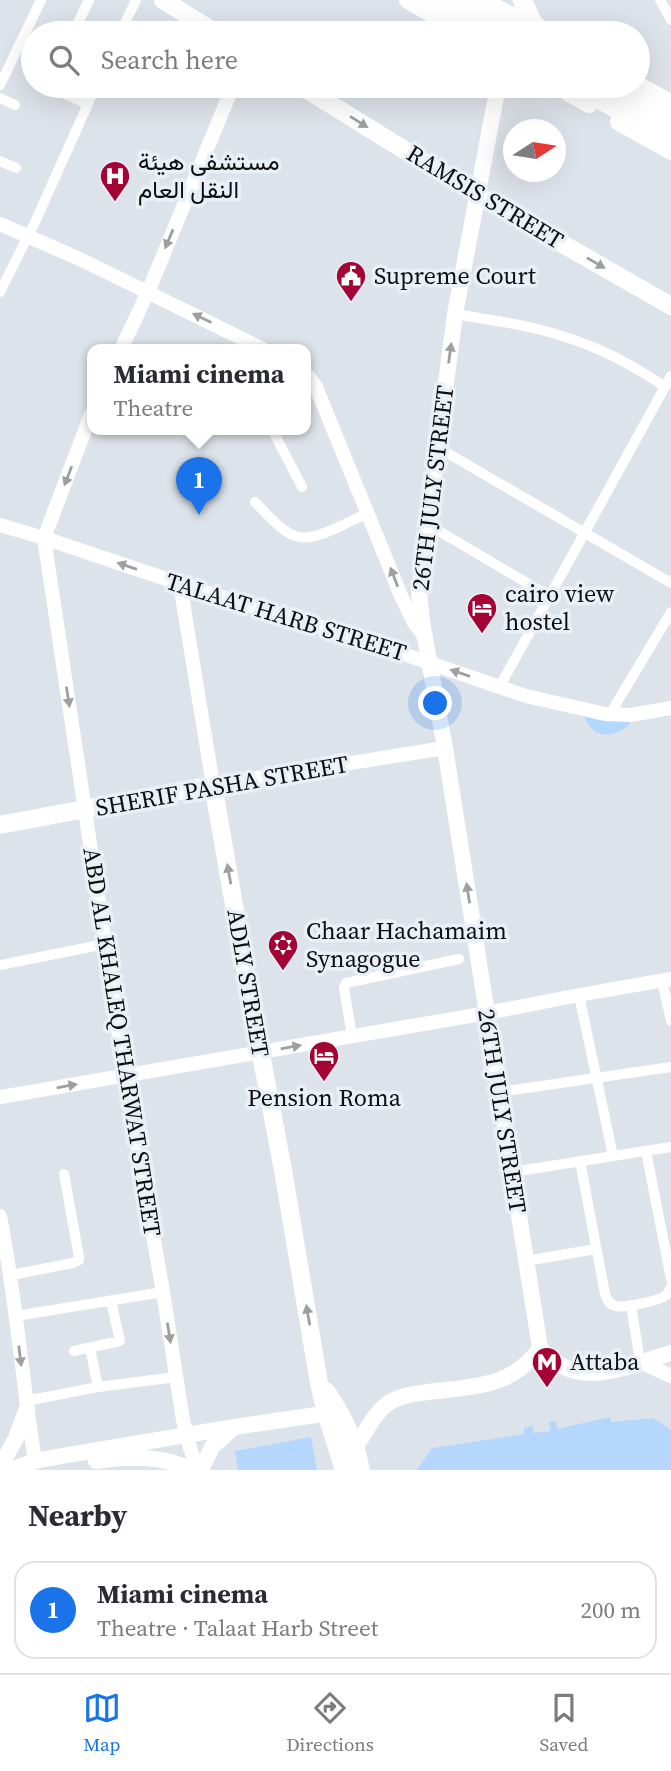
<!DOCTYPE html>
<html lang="en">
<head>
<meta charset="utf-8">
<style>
  :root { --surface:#fff; --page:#f7f7f7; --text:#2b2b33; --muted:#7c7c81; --line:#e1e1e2; --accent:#1a73e8 }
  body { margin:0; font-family:"Source Serif 4",Vazirmatn,serif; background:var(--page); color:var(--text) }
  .compass { position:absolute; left:503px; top:119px; width:63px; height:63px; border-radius:50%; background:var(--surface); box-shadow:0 7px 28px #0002; rotate:78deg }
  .you { position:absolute; left:436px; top:704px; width:24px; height:24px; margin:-18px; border:5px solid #fff; border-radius:50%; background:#1a73e8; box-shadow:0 0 0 10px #1a73e833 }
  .badge { display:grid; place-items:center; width:46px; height:46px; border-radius:50%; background:var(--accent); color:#fff; font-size:23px; font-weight:700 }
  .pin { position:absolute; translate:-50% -58px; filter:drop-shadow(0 2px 4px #0008) }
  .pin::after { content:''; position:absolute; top:37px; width:24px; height:21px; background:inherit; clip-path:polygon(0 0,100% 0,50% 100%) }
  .popup { position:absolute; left:87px; top:344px; width:224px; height:91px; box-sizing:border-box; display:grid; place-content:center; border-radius:14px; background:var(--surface); filter:drop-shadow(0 2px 5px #0005); font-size:23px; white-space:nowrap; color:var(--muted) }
  .popup b { font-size:26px; color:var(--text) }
  .popup::after { content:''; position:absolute; left:50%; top:100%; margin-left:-14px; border:14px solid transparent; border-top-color:var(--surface) }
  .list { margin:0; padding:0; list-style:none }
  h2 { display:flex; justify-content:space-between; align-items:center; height:91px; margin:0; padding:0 28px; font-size:30px }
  h2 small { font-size:23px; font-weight:400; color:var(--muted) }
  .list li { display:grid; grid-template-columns:46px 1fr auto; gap:21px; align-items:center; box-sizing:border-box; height:98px; margin:0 14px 14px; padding:0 14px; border:2px solid var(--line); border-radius:21px }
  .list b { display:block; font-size:26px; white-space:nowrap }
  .list p { margin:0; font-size:23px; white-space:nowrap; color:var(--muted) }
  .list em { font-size:23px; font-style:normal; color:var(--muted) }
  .icon { flex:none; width:38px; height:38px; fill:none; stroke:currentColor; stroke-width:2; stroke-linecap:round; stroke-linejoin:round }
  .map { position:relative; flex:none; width:671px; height:1470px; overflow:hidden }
  .search { position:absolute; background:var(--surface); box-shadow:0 7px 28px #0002; left:21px; right:21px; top:21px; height:77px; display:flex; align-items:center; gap:18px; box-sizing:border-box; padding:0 24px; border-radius:38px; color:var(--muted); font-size:26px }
  .sheet { height:203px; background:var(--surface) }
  nav { display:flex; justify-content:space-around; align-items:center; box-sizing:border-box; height:98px; border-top:2px solid var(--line); background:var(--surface); font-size:19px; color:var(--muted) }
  nav a { display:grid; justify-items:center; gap:4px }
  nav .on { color:var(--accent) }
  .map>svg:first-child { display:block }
</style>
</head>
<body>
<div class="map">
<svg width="671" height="1470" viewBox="0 0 671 1470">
  <rect width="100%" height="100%" fill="#dde3ea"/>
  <!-- green -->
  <path fill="#b6d7fd" d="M 584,716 L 633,720 C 618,739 593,741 584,716 Z
    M 610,1417 L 611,1422 L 653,1418 L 671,1430 L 671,1470 L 417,1470 L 432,1448 L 524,1434 L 524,1428 L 533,1426 L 534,1433 L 550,1431 L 549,1422 L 556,1421 L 557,1429 Z
    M 311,1437 L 317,1470 L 238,1470 L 235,1451 Z"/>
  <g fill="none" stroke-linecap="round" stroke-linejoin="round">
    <!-- minor -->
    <path stroke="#fff" stroke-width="10" d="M 660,0 L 671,20
      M 76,27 L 89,0
      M 120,33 L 136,0
      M 31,78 L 33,79
      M 0,85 L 41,0
      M 48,86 L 87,104
      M 0,98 L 15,105
      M 0,161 L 16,168
      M 0,292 L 36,220 L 96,86
      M 455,314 C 491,320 528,325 562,336 C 599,347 633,365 665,387
      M 306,391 L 316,387
      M 272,429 L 302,487
      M 437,447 L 671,583
      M 255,502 C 267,514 282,533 299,537 C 317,541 352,520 368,513
      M 427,524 L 549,596
      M 500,686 L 671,376
      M 610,714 L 671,612
      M 0,965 L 105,944
      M 662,981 L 671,1021
      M 579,995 L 613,1156
      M 352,1036 L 344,988 L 346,983 L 459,959
      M 499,1092 L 671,1067
      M 646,1151 L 671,1279
      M 580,1161 L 605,1294 C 607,1300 609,1304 616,1306 C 624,1308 658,1301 665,1296 C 669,1293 669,1292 671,1287
      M 512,1172 L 671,1147
      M 526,1261 L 596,1249
      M 11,1275 L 73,1263 L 79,1260 L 79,1257 L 64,1174
      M 631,1305 L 640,1362
      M 16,1316 L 163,1292
      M 90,1348 L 98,1387
      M 74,1351 L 120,1341 L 111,1301
      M 26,1401 L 98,1387 L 176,1377"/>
    <!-- tertiary -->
    <path stroke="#fff" stroke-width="14" d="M 0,224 L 84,261 L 263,349
      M 121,349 L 148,292 L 233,86
      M 306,375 L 309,377 L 316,387 L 402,598 L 413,621 L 424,636
      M 92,412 L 44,538 L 125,1076 L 163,1292 L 183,1420 L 190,1448 L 198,1470
      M 0,525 L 44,538 L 205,592 L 354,637 L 526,696 L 605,714 L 631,715 L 671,708
      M 180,584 L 213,785 L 445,748
      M 0,1097 L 487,1013 L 579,995 L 671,979
      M 0,1216 C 16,1297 22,1380 35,1461
      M 640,1362 L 671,1376"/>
    <!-- secondary -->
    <path stroke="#fff" stroke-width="16" d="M 498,86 L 455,314 L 419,591 L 422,622 L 445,748 L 540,1348
      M 540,1348 C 577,1392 624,1367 671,1353
      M 355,1448 C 365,1433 373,1415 387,1404 C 400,1395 414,1394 428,1392 C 473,1386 512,1388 540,1348
      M 96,1461 C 130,1456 161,1455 192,1470
      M 0,1467 L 16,1438 L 27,1408
      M 11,1470 L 35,1461 L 56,1457 L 234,1427 L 336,1412
      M 201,1470 L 212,1447 L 234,1427"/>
    <!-- primary -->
    <path stroke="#fff" stroke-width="18" d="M 163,0 L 216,33
      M 408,0 L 465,33
      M 481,0 L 542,32
      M 638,85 L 671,104
      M 301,86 L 477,195 L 671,306
      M 557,86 L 589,104
      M 619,122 L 671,151
      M 0,825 L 213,785 L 251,1002 L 283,1170 L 319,1383 L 326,1413 L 344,1470
      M 326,1391 C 343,1415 355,1441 361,1470"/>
    <!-- motorway -->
    <path stroke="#fff" stroke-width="19" d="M 429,0 L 467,23
      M 455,0 L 511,33
      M 522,0 L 532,21 L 542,33
      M 576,86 L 671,140
      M 610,86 L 671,120"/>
  </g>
  <!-- one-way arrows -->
  <defs><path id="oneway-solid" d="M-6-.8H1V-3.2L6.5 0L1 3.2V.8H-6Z" transform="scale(1.75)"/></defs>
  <g fill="#9e9fa0">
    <use href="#oneway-solid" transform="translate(359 122) rotate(32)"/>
    <use href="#oneway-solid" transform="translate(169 239) rotate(113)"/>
    <use href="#oneway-solid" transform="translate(596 263) rotate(30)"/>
    <use href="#oneway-solid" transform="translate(202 318) rotate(-154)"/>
    <use href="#oneway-solid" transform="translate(450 353) rotate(-82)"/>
    <use href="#oneway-solid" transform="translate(68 476) rotate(111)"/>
    <use href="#oneway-solid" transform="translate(127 566) rotate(-161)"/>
    <use href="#oneway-solid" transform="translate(394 577) rotate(-111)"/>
    <use href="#oneway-solid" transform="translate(460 673) rotate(-161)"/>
    <use href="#oneway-solid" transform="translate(68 697) rotate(81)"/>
    <use href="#oneway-solid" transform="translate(229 874) rotate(-100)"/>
    <use href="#oneway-solid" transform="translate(468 893) rotate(-99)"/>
    <use href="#oneway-solid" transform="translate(291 1047) rotate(-10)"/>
    <use href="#oneway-solid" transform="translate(67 1086) rotate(-10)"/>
    <use href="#oneway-solid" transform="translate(308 1315) rotate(-100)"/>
    <use href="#oneway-solid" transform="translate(169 1333) rotate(81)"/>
    <use href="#oneway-solid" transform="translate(20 1356) rotate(83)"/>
  </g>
  <!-- icons -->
  <defs>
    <g id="hospital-pin" transform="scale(1.575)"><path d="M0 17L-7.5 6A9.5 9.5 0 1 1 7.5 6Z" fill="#a30433" stroke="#eaf0f7"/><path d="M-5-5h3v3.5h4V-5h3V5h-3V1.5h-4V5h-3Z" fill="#fff"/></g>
    <g id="civic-pin" transform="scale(1.575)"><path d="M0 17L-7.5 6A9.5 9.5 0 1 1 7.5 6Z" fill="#a30433" stroke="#eaf0f7"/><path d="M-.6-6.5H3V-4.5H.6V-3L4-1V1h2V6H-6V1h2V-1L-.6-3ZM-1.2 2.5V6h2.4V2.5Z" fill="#fff"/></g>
    <g id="hotel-pin" transform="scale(1.575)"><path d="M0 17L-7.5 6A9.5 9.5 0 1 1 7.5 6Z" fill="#a30433" stroke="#eaf0f7"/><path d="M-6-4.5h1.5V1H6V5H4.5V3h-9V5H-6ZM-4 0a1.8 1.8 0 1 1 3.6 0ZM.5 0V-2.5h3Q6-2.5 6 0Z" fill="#fff"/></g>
    <g id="synagogue-pin" transform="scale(1.575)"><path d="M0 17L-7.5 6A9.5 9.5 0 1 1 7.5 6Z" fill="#a30433" stroke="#eaf0f7"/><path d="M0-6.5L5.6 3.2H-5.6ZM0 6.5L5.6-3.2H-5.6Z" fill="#fff"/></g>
    <g id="metro-pin" transform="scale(1.575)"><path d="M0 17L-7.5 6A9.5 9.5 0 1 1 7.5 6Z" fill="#a30433" stroke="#eaf0f7"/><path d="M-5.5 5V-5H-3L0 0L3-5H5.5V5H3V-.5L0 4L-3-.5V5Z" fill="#fff"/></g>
  </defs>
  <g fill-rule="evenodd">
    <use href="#hospital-pin" x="115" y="176"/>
    <use href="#civic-pin" x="351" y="276"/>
    <use href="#hotel-pin" x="482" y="608"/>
    <use href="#synagogue-pin" x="283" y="945"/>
    <use href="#hotel-pin" x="324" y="1056"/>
    <use href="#metro-pin" x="547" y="1362"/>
  </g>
  <g text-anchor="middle" stroke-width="7" stroke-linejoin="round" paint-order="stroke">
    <!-- poi labels -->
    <g font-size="24" fill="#0d0f11" stroke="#eaf0f7" text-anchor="start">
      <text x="138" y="170">مستشفى هيئة<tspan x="138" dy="28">النقل العام</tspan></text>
      <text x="374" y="284">Supreme Court</text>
      <text x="505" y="602">cairo view<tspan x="505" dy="28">hostel</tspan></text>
      <text x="306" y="939">Chaar Hachamaim<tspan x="306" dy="28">Synagogue</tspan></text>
      <text x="324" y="1106" text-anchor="middle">Pension Roma</text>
      <text x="570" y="1370">Attaba</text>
    </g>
    <!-- street labels -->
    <g font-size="24" fill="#0d0f11" stroke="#eaf0f7">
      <text transform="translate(485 197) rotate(31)" y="8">RAMSIS STREET</text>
      <text transform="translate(433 488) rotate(-83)" y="8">26TH JULY STREET</text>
      <text transform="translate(286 617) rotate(17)" y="8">TALAAT HARB STREET</text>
      <text transform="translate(222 786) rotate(-10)" y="8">SHERIF PASHA STREET</text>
      <text transform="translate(248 983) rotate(80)" y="8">ADLY STREET</text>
      <text transform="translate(122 1042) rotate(81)" y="8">ABD AL KHALEQ THARWAT STREET</text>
      <text transform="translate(502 1111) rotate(81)" y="8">26TH JULY STREET</text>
    </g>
  </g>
</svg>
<svg class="compass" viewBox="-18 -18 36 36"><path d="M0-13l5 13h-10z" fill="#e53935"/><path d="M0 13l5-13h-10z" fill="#7c7c81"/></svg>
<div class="you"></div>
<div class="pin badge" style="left:199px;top:515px">1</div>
<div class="popup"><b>Miami cinema</b>Theatre</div>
<div class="search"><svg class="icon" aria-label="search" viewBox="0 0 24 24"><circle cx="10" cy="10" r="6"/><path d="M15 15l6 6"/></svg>Search here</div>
</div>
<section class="sheet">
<h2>Nearby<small></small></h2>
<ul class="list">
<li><span class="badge">1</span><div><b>Miami cinema</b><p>Theatre · Talaat Harb Street</p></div><em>200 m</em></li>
</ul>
</section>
<nav>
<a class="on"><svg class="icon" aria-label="map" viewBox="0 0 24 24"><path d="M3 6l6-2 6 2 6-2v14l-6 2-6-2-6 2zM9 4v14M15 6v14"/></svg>Map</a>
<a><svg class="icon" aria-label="directions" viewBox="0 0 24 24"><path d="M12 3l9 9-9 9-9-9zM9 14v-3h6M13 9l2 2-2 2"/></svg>Directions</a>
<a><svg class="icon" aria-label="saved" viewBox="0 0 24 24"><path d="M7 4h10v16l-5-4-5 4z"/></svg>Saved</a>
</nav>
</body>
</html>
